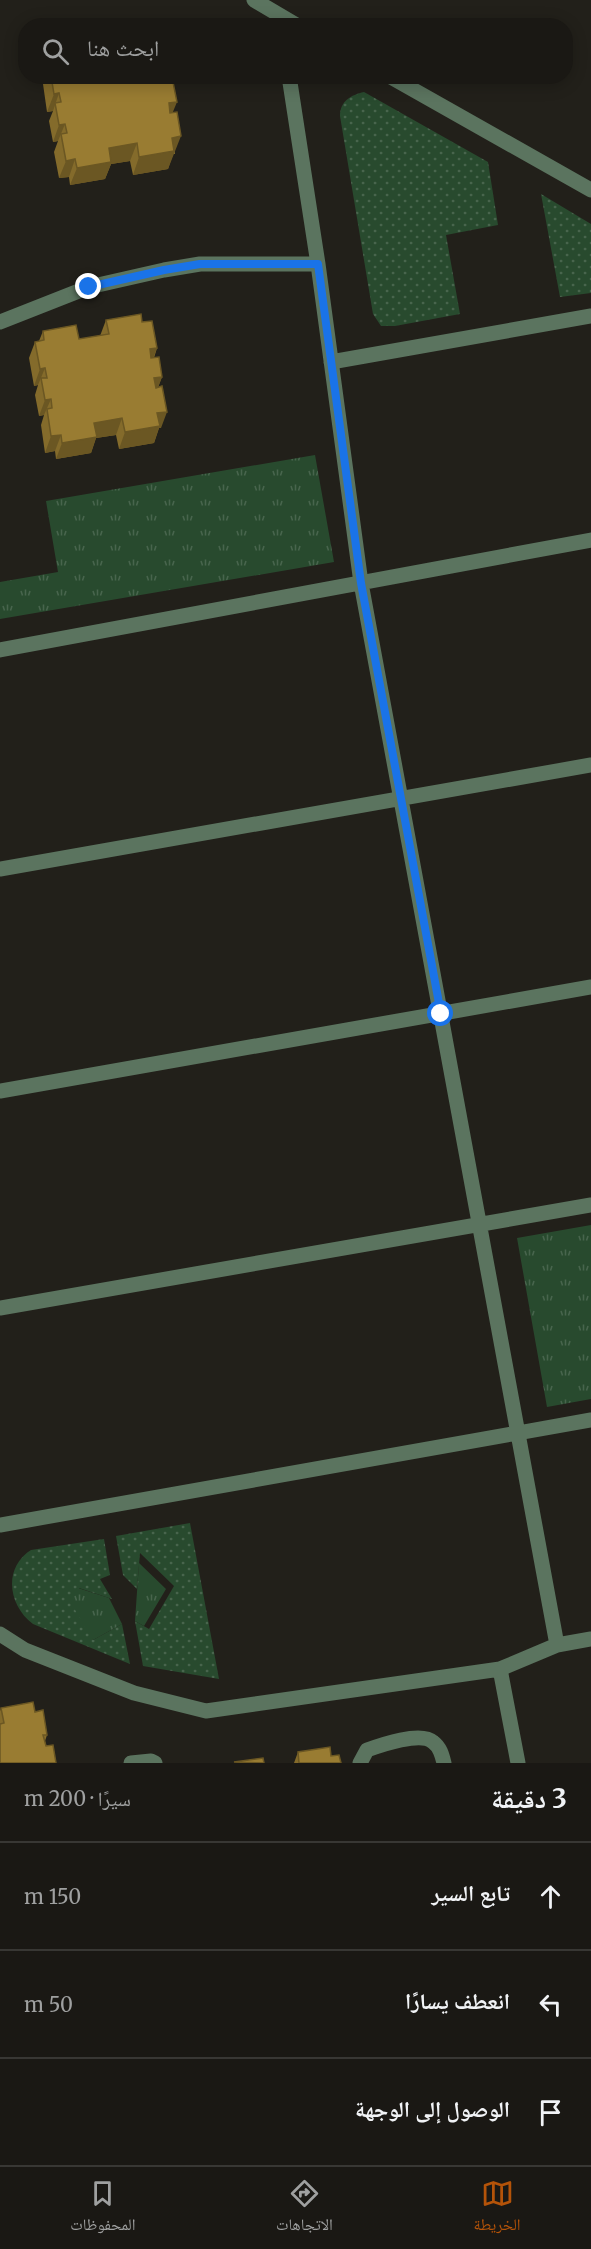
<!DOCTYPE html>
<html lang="ar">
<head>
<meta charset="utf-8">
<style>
  :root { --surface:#1a1814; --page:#272522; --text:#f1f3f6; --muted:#9fa0a0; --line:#383734; --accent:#b45309 }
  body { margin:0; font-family:Merriweather,"Noto Naskh Arabic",serif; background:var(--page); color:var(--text); direction:rtl }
  .stop { position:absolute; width:18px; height:18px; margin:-14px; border:4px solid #1a73e8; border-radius:50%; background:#fff }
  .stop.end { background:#1a73e8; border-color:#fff; box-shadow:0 2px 6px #0008 }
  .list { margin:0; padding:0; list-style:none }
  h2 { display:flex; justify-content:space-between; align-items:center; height:78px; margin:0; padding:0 24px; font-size:26px }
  h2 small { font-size:20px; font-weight:400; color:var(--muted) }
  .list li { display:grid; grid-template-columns:39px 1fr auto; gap:18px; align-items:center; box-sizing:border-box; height:108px; padding:0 24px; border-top:2px solid var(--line) }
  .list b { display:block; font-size:22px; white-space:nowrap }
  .list em { font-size:20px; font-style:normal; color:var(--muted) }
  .icon { flex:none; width:33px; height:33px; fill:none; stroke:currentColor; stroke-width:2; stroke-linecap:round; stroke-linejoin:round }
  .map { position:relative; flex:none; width:591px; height:1763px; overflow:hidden; direction:ltr }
  .search { position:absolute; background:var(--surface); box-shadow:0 3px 15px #0003; left:18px; right:18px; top:18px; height:66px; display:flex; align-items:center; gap:15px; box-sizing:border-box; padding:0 21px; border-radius:24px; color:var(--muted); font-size:22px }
  .sheet { height:402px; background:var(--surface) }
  nav { display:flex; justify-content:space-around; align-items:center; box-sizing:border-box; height:84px; border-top:2px solid var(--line); background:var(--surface); font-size:16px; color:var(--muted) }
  nav a { display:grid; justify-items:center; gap:3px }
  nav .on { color:var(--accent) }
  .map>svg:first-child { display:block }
</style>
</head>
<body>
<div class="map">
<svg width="591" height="1763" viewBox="0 0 591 1763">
  <defs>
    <pattern id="grass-dots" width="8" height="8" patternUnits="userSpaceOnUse" patternTransform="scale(1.5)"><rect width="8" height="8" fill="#284a2e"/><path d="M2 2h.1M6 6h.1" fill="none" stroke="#48654d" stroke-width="1.8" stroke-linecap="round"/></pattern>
    <pattern id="park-tufts" width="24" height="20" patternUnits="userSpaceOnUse" patternTransform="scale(1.5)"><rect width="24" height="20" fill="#284a2e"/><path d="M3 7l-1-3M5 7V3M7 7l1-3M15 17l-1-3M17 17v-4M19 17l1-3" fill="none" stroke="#48654d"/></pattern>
  </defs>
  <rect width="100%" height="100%" fill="#22201a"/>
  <!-- grass -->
  <path fill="url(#grass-dots)" d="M 364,92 L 488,162 L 498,225 L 446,235 L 460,314 L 395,326 L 381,326 L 373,314 L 340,116 C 340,101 351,95 364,92 Z
    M 541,194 L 591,224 L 591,293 L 560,297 Z
    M 190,1523 L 219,1679 L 143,1666 L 135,1621 L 149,1629 L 174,1586 L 140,1553 L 137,1589 L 123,1575 L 116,1536 Z
    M 104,1539 L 110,1575 L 100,1579 L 112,1599 L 79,1588 L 93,1640 L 122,1624 L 130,1664 L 33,1624 C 8,1605 3,1568 31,1550 Z"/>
  <!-- park -->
  <path fill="url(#park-tufts)" d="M 315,455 L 334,562 L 0,619 L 0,582 L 58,572 L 46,501 Z
    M 591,1225 L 591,1399 L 547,1407 L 517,1238 Z
    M 139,1563 L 166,1589 L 144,1626 L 135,1621 Z
    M 78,1588 L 109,1598 L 122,1624 L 93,1640 L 71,1603 Z"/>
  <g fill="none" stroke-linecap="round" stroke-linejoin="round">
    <!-- service -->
    <path stroke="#5b745f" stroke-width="15" d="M 131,1763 L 151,1761 L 155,1763
      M 360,1763 L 367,1750 C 381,1745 421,1731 433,1742 C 440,1747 442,1755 444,1763"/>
    <!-- minor -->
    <path stroke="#5b745f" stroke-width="15" d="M 254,0 L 298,26
      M 289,76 L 318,264 L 361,583 L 557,1645
      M 389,76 L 591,190
      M 0,322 L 89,287 L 164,270 L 200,264 L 318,264
      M 331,362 L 591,316
      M 0,650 L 591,540
      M 0,869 L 591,765
      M 0,1091 L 591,987
      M 0,1308 L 591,1205
      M 0,1525 L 591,1420
      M 0,1634 L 25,1650 L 134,1693 L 206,1711 L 500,1669 L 557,1645 L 591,1639
      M 500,1669 L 518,1763"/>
  </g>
  <!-- wall -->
  <path fill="#846b2b" d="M 46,76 L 170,76 L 168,82 L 173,112 L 175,154 L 173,154 L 168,169 L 133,175 L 130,161 L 111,164 L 105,179 L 70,185 L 69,177 L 59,178 L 54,152 L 58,141 L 53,142 L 49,121 L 53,111 L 47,112 L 43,84 Z
    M 106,320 L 142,322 L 157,348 L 154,358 L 162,377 L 158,387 L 161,428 L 159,428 L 154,443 L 119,449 L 116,435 L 96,438 L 91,453 L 56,459 L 55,451 L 45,453 L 41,425 L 44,415 L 39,416 L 35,395 L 38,385 L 34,386 L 29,358 L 35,342 L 39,341 L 43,331 L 79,339 L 100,336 Z
    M 1,1708 L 35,1712 L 47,1735 L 45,1741 L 46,1746 L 0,1763 L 0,1711 Z
    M 298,1752 L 331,1756 L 341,1763 L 294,1763 Z"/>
  <!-- shaded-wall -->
  <path fill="#6b5723" d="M 163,76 L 170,76 L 165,90 Z
    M 59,93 L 53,111 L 47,112 L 54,94 Z
    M 177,102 L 170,119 L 169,103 Z
    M 65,124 L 58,141 L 53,142 L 59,125 Z
    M 181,136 L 168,169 L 133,175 L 139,157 L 172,138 Z
    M 137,143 L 130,161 L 111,164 L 105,179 L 70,185 L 77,168 L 109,148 Z
    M 75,159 L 69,177 L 59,178 L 66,161 Z
    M 157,348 L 151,364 L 150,349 Z
    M 45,368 L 38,385 L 34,386 L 40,369 Z
    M 162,377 L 156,393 L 154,378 Z
    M 51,399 L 44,415 L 39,416 L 45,400 Z
    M 167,412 L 161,428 L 159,428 L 154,443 L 119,449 L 125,432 L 157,413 Z
    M 122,418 L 116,435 L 96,438 L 91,453 L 56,459 L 62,443 L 94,423 Z
    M 61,435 L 55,451 L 45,453 L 51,436 Z"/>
  <!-- building -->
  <path fill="#997c32" stroke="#6b5723" stroke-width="1.5" d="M 51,76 L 164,76 L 165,83 L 173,82 L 177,102 L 169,103 L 170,113 L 177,112 L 181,136 L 172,138 L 174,151 L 139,157 L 137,143 L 109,148 L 111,162 L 77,168 L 75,159 L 66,161 L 61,134 L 67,133 L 65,124 L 59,125 L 55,103 L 61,102 L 59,93 L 54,94 Z
    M 141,314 L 142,322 L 152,321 L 157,348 L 150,349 L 151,358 L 159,357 L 162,377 L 154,378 L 156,388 L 162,386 L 167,412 L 157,413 L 160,426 L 125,432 L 122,418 L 94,423 L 97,437 L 62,443 L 61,435 L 51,436 L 47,409 L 52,408 L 51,399 L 45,400 L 41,378 L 47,378 L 45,368 L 40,369 L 35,342 L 44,340 L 43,331 L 76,325 L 79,339 L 109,334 L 106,320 Z
    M 33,1702 L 35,1712 L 43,1710 L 47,1735 L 43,1735 L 46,1746 L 53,1745 L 56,1763 L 0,1763 L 0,1724 L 4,1723 L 1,1708 Z
    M 330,1747 L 331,1756 L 339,1755 L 341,1763 L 299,1763 L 298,1752 Z
    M 263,1758 L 264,1763 L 234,1762 Z"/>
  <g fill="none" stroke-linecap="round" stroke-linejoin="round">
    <!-- route -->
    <path stroke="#1a73e8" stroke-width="8" d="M 89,287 L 164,270 L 200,264 L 318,264 L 361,583 L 441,1014"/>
  </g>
</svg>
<div class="stop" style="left:441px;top:1014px"></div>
<div class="stop end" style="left:89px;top:287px"></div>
<div class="search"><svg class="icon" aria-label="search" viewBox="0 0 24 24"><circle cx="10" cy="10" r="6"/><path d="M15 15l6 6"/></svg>ابحث هنا</div>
</div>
<section class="sheet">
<h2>3 دقيقة<small>سيرًا · 200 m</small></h2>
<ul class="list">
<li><svg class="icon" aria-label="ahead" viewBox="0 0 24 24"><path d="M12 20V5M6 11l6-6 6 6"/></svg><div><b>تابع السير</b></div><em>150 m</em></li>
<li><svg class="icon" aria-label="left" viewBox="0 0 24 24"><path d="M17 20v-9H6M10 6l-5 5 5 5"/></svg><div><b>انعطف يسارًا</b></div><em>50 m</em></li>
<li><svg class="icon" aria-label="arrive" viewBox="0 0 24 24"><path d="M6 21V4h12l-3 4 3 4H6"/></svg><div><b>الوصول إلى الوجهة</b></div></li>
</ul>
</section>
<nav>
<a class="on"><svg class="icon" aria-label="map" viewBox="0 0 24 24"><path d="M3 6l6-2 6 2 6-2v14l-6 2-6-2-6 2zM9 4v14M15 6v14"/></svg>الخريطة</a>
<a><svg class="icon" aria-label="directions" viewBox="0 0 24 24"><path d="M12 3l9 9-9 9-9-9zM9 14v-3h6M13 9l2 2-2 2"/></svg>الاتجاهات</a>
<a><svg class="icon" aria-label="saved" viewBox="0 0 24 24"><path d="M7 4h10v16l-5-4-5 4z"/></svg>المحفوظات</a>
</nav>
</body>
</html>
